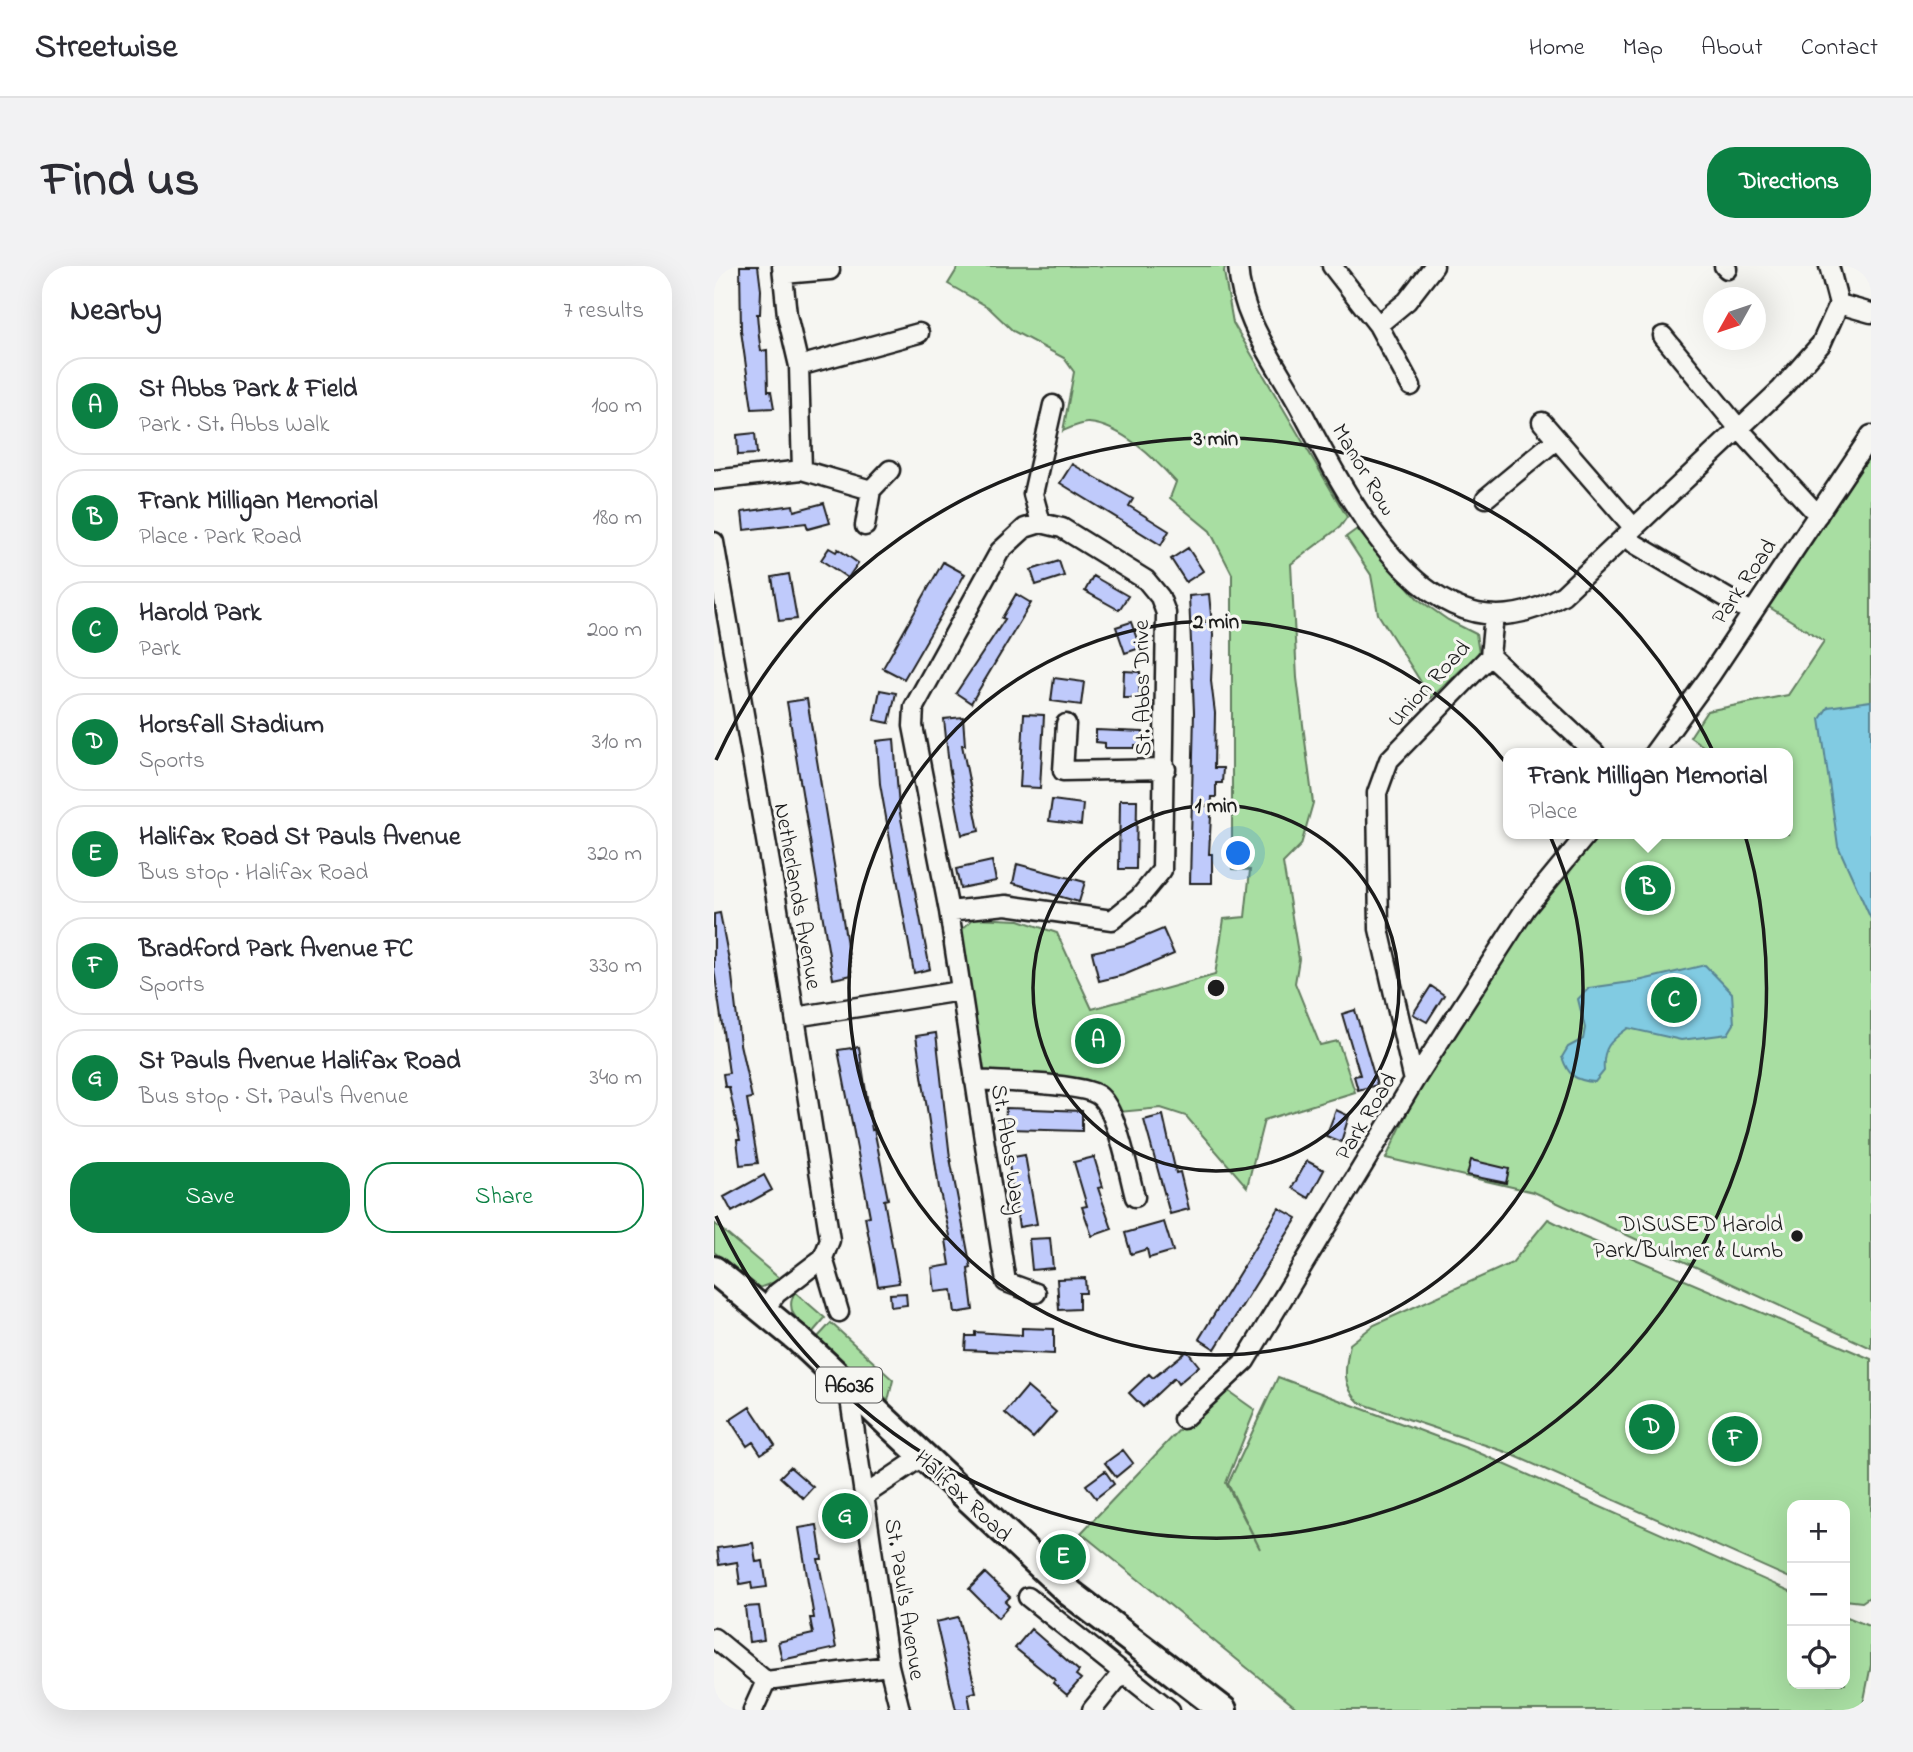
<!DOCTYPE html>
<html lang="en">
<head>
<meta charset="utf-8">
<style>
  :root { --surface:#fff; --page:#f2f2f3; --text:#2b2b33; --muted:#7c7c81; --line:#e1e1e2; --accent:#0b8043 }
  body { margin:0; font-family:"Indie Flower",sans-serif; background:var(--page); color:var(--text) }
  .controls { position:absolute; right:21px; bottom:21px; display:grid; overflow:hidden; border-radius:14px; box-shadow:0 7px 28px #0002 }
  .controls button { width:63px; height:63px; display:grid; place-items:center; padding:0; border:0; border-bottom:2px solid var(--line); background:var(--surface); color:var(--text); font:35px sans-serif }
  .compass { position:absolute; left:989px; top:21px; width:63px; height:63px; border-radius:50%; background:var(--surface); box-shadow:0 7px 28px #0002; rotate:230deg }
  .you { position:absolute; left:525px; top:588px; width:24px; height:24px; margin:-18px; border:5px solid #fff; border-radius:50%; background:#1a73e8; box-shadow:0 0 0 10px #1a73e833 }
  .badge { display:grid; place-items:center; width:46px; height:46px; border-radius:50%; background:var(--accent); color:#fff; font-size:23px; font-weight:700 }
  .pin { position:absolute; translate:-50% -50%; border:4px solid #fff; box-shadow:0 2px 7px #0006 }
  .popup { position:absolute; left:789px; top:482px; width:290px; height:91px; box-sizing:border-box; display:grid; place-content:center; border-radius:14px; background:var(--surface); filter:drop-shadow(0 2px 5px #0005); font-size:23px; white-space:nowrap; color:var(--muted) }
  .popup b { font-size:26px; color:var(--text) }
  .popup::after { content:''; position:absolute; left:50%; top:100%; margin-left:-14px; border:14px solid transparent; border-top-color:var(--surface) }
  .list { margin:0; padding:0; list-style:none }
  h2 { display:flex; justify-content:space-between; align-items:center; height:91px; margin:0; padding:0 28px; font-size:30px }
  h2 small { font-size:23px; font-weight:400; color:var(--muted) }
  .list li { display:grid; grid-template-columns:46px 1fr auto; gap:21px; align-items:center; box-sizing:border-box; height:98px; margin:0 14px 14px; padding:0 14px; border:2px solid var(--line); border-radius:28px }
  .list b { display:block; font-size:26px; white-space:nowrap }
  .list p { margin:0; font-size:23px; white-space:nowrap; color:var(--muted) }
  .list em { font-size:23px; font-style:normal; color:var(--muted) }
  .actions { display:flex; gap:14px; padding:21px 28px }
  .actions a { flex:1; padding:16px 0; border:2px solid var(--accent); border-radius:28px; text-align:center; font-size:24px; color:var(--accent) }
  .actions .main { background:var(--accent); color:#fff }
  .icon { flex:none; width:38px; height:38px; fill:none; stroke:currentColor; stroke-width:2; stroke-linecap:round; stroke-linejoin:round }
  .map { position:relative; flex:none; width:1157px; height:1444px; overflow:hidden; border-radius:28px }
  header { display:flex; align-items:center; gap:42px; box-sizing:border-box; height:98px; padding:0 35px; background:var(--surface); border-bottom:2px solid var(--line) }
  header strong { font-size:33px }
  nav { display:flex; gap:38px; margin-inline-start:auto; font-size:24px }
  .intro { display:flex; align-items:center; justify-content:space-between; box-sizing:border-box; height:168px; padding:0 42px }
  h1 { margin:0; font-size:49px }
  .button { padding:18px 32px; border-radius:28px; background:var(--accent); color:#fff; font-size:24px; font-weight:700 }
  main { display:flex; gap:42px; padding:0 42px }
  aside { flex:1; background:var(--surface); border-radius:28px; box-shadow:0 7px 28px #0002 }
  .map>svg:first-child { display:block }
</style>
</head>
<body>
<header>
<strong>Streetwise</strong>
<nav><a>Home</a><a>Map</a><a>About</a><a>Contact</a></nav>
</header>
<div class="intro"><h1>Find us</h1><a class="button">Directions</a></div>
<main>
<aside>
<h2>Nearby<small>7 results</small></h2>
<ul class="list">
<li><span class="badge">A</span><div><b>St Abbs Park &amp; Field</b><p>Park · St. Abbs Walk</p></div><em>100 m</em></li>
<li><span class="badge">B</span><div><b>Frank Milligan Memorial</b><p>Place · Park Road</p></div><em>180 m</em></li>
<li><span class="badge">C</span><div><b>Harold Park</b><p>Park</p></div><em>200 m</em></li>
<li><span class="badge">D</span><div><b>Horsfall Stadium</b><p>Sports</p></div><em>310 m</em></li>
<li><span class="badge">E</span><div><b>Halifax Road St Pauls Avenue</b><p>Bus stop · Halifax Road</p></div><em>320 m</em></li>
<li><span class="badge">F</span><div><b>Bradford Park Avenue FC</b><p>Sports</p></div><em>330 m</em></li>
<li><span class="badge">G</span><div><b>St Pauls Avenue Halifax Road</b><p>Bus stop · St. Paul's Avenue</p></div><em>340 m</em></li>
</ul>
<div class="actions"><a class="main">Save</a><a>Share</a></div>
</aside>
<div class="map">
<svg width="1157" height="1444" viewBox="0 0 1157 1444">
  <rect width="100%" height="100%" fill="#f6f6f2"/>
  <filter id="ink" filterUnits="userSpaceOnUse"><feTurbulence type="fractalNoise" baseFrequency=".0143" numOctaves="2"/><feDisplacementMap in="SourceGraphic" scale="14" xChannelSelector="R" yChannelSelector="G"/><feConvolveMatrix kernelMatrix="1 2 1 2 8 2 1 2 1" color-interpolation-filters="sRGB"/></filter>
  <g filter="url(#ink)">
    <!-- green -->
    <path fill="#a8dea2" stroke="#627d5f" stroke-width="2" d="M 245,0 L 511,0 L 510,6 L 519,57 L 633,251 L 626,261 L 577,298 L 583,412 L 599,537 L 587,579 L 569,597 L 585,693 L 581,717 L 606,779 L 624,775 L 641,826 L 550,854 L 533,921 L 472,850 L 447,842 L 405,846 L 394,828 L 268,807 L 244,667 L 260,652 L 305,654 L 343,667 L 378,743 L 501,709 L 510,653 L 531,651 L 536,604 L 518,603 L 518,308 L 496,265 L 456,232 L 462,216 C 441,193 408,160 375,157 C 368,156 356,162 349,165 L 360,106 L 350,92 L 299,65 L 274,41 L 234,18 Z
      M 1157,188 L 1157,1082 L 820,926 L 672,892 L 704,824 L 821,645 L 886,568 L 1074,568 L 1074,487 L 999,487 L 976,471 L 993,445 L 1074,429 L 1110,375 L 1055,341 Z
      M 643,263 L 704,333 L 734,354 L 762,368 L 765,387 L 717,432 L 664,348 L 657,309 L 632,271 Z
      M 834,953 L 867,970 L 1157,1093 L 1157,1330 L 1148,1336 L 1131,1334 L 1131,1239 L 1078,1239 L 1078,1313 L 792,1186 L 646,1137 C 627,1120 631,1102 636,1078 L 660,1059 L 798,997 Z
      M 0,957 L 66,1013 L 66,1014 L 45,1022 L 0,986 Z
      M 81,1026 L 111,1052 L 98,1067 C 84,1055 70,1045 81,1026 Z
      M 117,1057 L 179,1114 L 174,1135 L 103,1072 Z
      M 564,1111 L 763,1186 L 1078,1326 L 1078,1418 L 1131,1418 L 1131,1350 L 1157,1361 L 1157,1399 L 1148,1444 L 585,1444 L 367,1267 L 507,1120 L 541,1144 L 512,1217 L 546,1283 L 514,1218 Z"/>
    <!-- water -->
    <path fill="#81cbe2" stroke="#598593" stroke-width="2" d="M 1157,435 L 1157,653 L 1124,580 L 1106,453 L 1114,441 Z
      M 991,699 L 1018,727 L 1020,758 L 1014,768 L 967,774 L 914,762 C 896,775 888,782 890,805 L 881,816 C 861,815 854,809 848,791 L 854,781 L 869,773 L 871,762 L 864,733 L 875,722 L 924,715 Z"/>
    <!-- building -->
    <path fill="#bfcafb" stroke="#1c1c1c" stroke-width="2" d="M 26,0 L 44,0 L 47,24 L 46,48 L 43,48 L 45,71 L 47,85 L 53,84 L 54,125 L 57,125 L 60,142 L 38,143 L 27,65 Z
      M 41,167 L 43,188 L 24,189 L 23,169 Z
      M 358,198 L 419,233 L 415,240 L 455,265 L 447,279 L 346,217 Z
      M 110,237 L 116,257 L 94,263 L 92,257 L 30,264 L 28,246 L 79,239 L 80,245 Z
      M 115,282 L 122,286 L 124,283 L 144,297 L 134,312 L 107,294 Z
      M 474,282 L 489,305 L 472,316 L 457,293 Z
      M 345,295 L 350,310 L 322,319 L 317,304 Z
      M 229,296 L 251,308 L 190,413 L 169,402 Z
      M 75,308 L 83,353 L 65,355 L 58,311 Z
      M 379,310 L 414,330 L 405,344 L 371,325 Z
      M 302,328 L 317,337 L 257,437 L 242,427 L 291,353 L 288,352 Z
      M 495,328 L 499,369 L 497,415 L 501,447 L 500,502 L 509,502 L 508,517 L 502,517 L 502,531 L 498,531 L 495,588 L 498,588 L 498,617 L 476,617 L 480,446 L 475,330 Z
      M 417,356 L 426,382 L 411,387 L 402,361 Z
      M 410,405 L 426,406 L 425,432 L 409,432 Z
      M 340,412 L 370,416 L 367,439 L 337,435 Z
      M 166,424 L 182,427 L 175,457 L 160,454 Z
      M 93,433 L 138,709 L 119,713 L 73,436 Z
      M 310,448 L 330,449 L 326,522 L 306,521 Z
      M 249,451 L 251,479 L 248,479 L 265,565 L 248,569 L 235,500 L 230,453 Z
      M 382,464 L 429,466 L 429,479 L 421,479 L 421,482 L 391,482 L 391,477 L 382,476 Z
      M 180,473 L 185,542 L 216,703 L 200,707 L 166,518 L 163,475 Z
      M 338,534 L 369,538 L 367,559 L 335,555 Z
      M 406,534 L 423,534 L 422,603 L 405,603 Z
      M 278,595 L 282,615 L 246,622 L 242,603 Z
      M 303,598 L 371,616 L 365,636 L 299,617 Z
      M 6,647 L 18,710 L 26,778 L 38,832 L 33,833 L 44,897 L 26,899 L 23,874 L 26,874 L 15,821 L 11,821 L 9,808 L 15,807 L 0,703 L 0,648 Z
      M 449,663 L 460,688 L 410,709 L 385,715 L 378,686 L 411,679 Z
      M 717,720 L 730,729 L 713,756 L 699,748 Z
      M 641,744 L 663,819 L 644,824 L 640,810 L 646,809 L 628,748 Z
      M 222,767 L 236,892 L 257,1002 L 254,1003 L 259,1044 L 241,1047 L 238,1024 L 221,1026 L 218,1002 L 236,999 L 232,974 L 237,974 L 225,922 L 202,770 Z
      M 145,781 L 158,864 L 160,863 L 174,933 L 170,934 L 185,1017 L 164,1020 L 151,951 L 156,950 L 124,784 Z
      M 292,842 L 368,845 L 368,865 L 291,863 Z
      M 622,844 L 635,850 L 627,876 L 612,870 Z
      M 449,849 L 462,907 L 466,906 L 475,943 L 456,948 L 430,854 Z
      M 311,889 L 323,958 L 305,961 L 294,892 Z
      M 380,891 L 389,921 L 384,922 L 398,963 L 378,970 L 368,941 L 373,940 L 360,896 Z
      M 757,894 L 795,903 L 792,917 L 753,909 Z
      M 593,895 L 610,904 L 595,932 L 578,922 Z
      M 50,909 L 58,924 L 18,946 L 10,931 Z
      M 565,942 L 583,952 L 501,1083 L 485,1073 Z
      M 450,956 L 459,985 L 435,992 L 433,983 L 417,988 L 411,967 Z
      M 336,972 L 339,1002 L 318,1004 L 315,973 Z
      M 371,1012 L 372,1027 L 365,1027 L 365,1043 L 345,1044 L 343,1013 Z
      M 192,1027 L 193,1039 L 177,1041 L 176,1028 Z
      M 308,1062 L 340,1063 L 340,1088 L 251,1084 L 252,1070 L 261,1070 L 261,1066 L 308,1069 Z
      M 473,1085 L 485,1100 L 464,1118 L 460,1112 L 429,1141 L 415,1127 L 435,1108 L 439,1112 Z
      M 313,1121 L 342,1146 L 319,1172 L 291,1147 Z
      M 36,1141 L 61,1179 L 47,1188 L 39,1176 L 33,1180 L 16,1154 Z
      M 409,1184 L 419,1197 L 402,1211 L 391,1197 Z
      M 76,1201 L 99,1221 L 89,1232 L 66,1211 Z
      M 391,1205 L 400,1218 L 382,1232 L 372,1219 Z
      M 103,1259 L 108,1293 L 104,1293 L 122,1382 L 68,1394 L 64,1376 L 99,1368 L 96,1352 L 100,1352 L 85,1262 Z
      M 39,1277 L 42,1296 L 49,1295 L 53,1321 L 38,1323 L 37,1316 L 26,1318 L 23,1296 L 5,1299 L 3,1282 Z
      M 271,1307 L 296,1331 L 291,1336 L 295,1340 L 284,1352 L 255,1323 Z
      M 45,1340 L 50,1374 L 35,1376 L 31,1341 Z
      M 244,1351 L 262,1426 L 254,1428 L 257,1444 L 242,1444 L 222,1356 Z
      M 317,1363 L 365,1405 L 362,1409 L 367,1413 L 353,1429 L 339,1417 L 341,1414 L 301,1382 Z"/>
    <g fill="none" stroke-linecap="round" stroke-linejoin="round">
      <!-- minor casing -->
      <g stroke="#1c1c1c" stroke-width="23">
        <path id="minor" d="M 524,0 C 527,53 560,94 585,140 C 635,233 717,408 849,329 L 1067,123 L 1107,78 L 1125,38
          M 618,0 L 664,59 L 697,120
          M 1010,0 L 1013,3
          M 1115,0 L 1125,38
          M 69,8 L 116,4
          M 1125,38 L 1157,47
          M 664,59 L 693,35 L 720,0
          M 949,70 L 1026,164 L 1104,249
          M 85,100 L 205,67
          M 828,156 L 920,262
          M 88,204 L 157,224
          M 0,214 L 88,204 L 85,100 L 73,49 L 68,0
          M 772,232 L 843,173
          M 327,257 L 319,228 L 339,139
          M 151,260 L 157,224 L 176,204
          M 912,270 L 921,278 L 1037,346
          M 0,276 L 64,643 L 116,974 L 109,992 L 125,1046
          M 776,390 L 881,487
          M 352,458 L 349,505 L 452,503
          M 940,487 L 996,410 L 1157,169
          M 235,645 L 292,639 L 398,654 L 425,632 L 448,604 L 452,347 L 446,331 L 432,314 L 348,262 L 327,257 L 311,262 L 286,285 L 200,441 L 199,460 L 235,645 L 292,1016 L 322,1027
          M 81,751 L 246,725
          M 260,814 C 286,816 366,817 384,829 C 403,842 415,909 421,931
          M 700,815 L 665,663 L 663,527 L 675,494 L 776,390 L 780,349
          M 50,1043 L 63,1027 L 109,992
          M 134,1119 L 175,1400 L 186,1444
          M 469,1153 L 531,1095 L 700,815 L 812,642 L 873,568
          M 151,1229 L 209,1190
          M 314,1331 L 456,1444
          M 0,1372 L 52,1415
          M 39,1444 L 52,1415 L 175,1400
          M 378,1444 L 408,1407"/>
      </g>
      <!-- highway casing -->
      <g stroke="#1c1c1c" stroke-width="32">
        <path id="highway" d="M 0,1004 L 84,1073 L 356,1327 L 509,1444"/>
      </g>
      <!-- minor -->
      <use href="#minor" stroke="#f6f6f2" stroke-width="18"/>
      <!-- highway -->
      <use href="#highway" stroke="#f6f6f2" stroke-width="26"/>
    </g>
  </g>
  <!-- distance rings -->
  <g fill="none" stroke="#1c1c1c" stroke-width="3.5">
    <circle cx="502" cy="722" r="183"/>
    <circle cx="502" cy="722" r="367"/>
    <path d="M2 494A550 550 0 1 1 2 950"/>
  </g>
  <!-- markers -->
  <circle fill="#1c1c1c" stroke="#f6f6f2" stroke-width="2.5" cx="1083" cy="970" r="7"/>
  <g text-anchor="middle" stroke-width="6" stroke-linejoin="round" paint-order="stroke">
    <!-- shield labels -->
    <rect fill="#f6f6f2" stroke="#5d5d5c" stroke-width="2" x="102" y="1101.5" width="66" height="35" rx="5"/>
    <g font-size="21" font-weight="bold" fill="#1c1c1c">
      <text x="135" y="1126">A6036</text>
    </g>
    <!-- street labels -->
    <g font-size="23" fill="#1c1c1c" stroke="#f6f6f2">
      <text transform="translate(651 203) rotate(59)" y="8">Manor Row</text>
      <text transform="translate(1029 315) rotate(-56)" y="8">Park Road</text>
      <text transform="translate(714 417) rotate(-47)" y="8">Union Road</text>
      <text transform="translate(427 422) rotate(-91)" y="8">St. Abbs Drive</text>
      <text transform="translate(85 630) rotate(80)" y="8">Netherlands Avenue</text>
      <text transform="translate(651 850) rotate(-59)" y="8">Park Road</text>
      <text transform="translate(296 883) rotate(81)" y="8">St. Abbs Way</text>
      <text transform="translate(250 1229) rotate(43)" y="8">Halifax Road</text>
      <text transform="translate(192 1333) rotate(81)" y="8">St. Paul's Avenue</text>
    </g>
    <!-- poi labels -->
    <g font-size="23" fill="#1c1c1c" stroke="#f6f6f2" text-anchor="end">
      <text x="1069" y="965">DISUSED Harold<tspan x="1069" dy="26">Park/Bulmer &amp; Lumb</tspan></text>
    </g>
  </g>
  <circle cx="502" cy="722" r="10" fill="#1c1c1c" stroke="#f6f6f2" stroke-width="3.5"/>
  <g font-size="21" text-anchor="middle" font-weight="bold" fill="#1c1c1c" stroke="#f6f6f2" stroke-width="6" stroke-linejoin="round" paint-order="stroke">
    <text x="502" y="179">3 min</text>
    <text x="502" y="362">2 min</text>
    <text x="502" y="546">1 min</text>
  </g>
</svg>
<div class="controls">
<button>+</button>
<button>−</button>
<button><svg class="icon" aria-label="locate" viewBox="0 0 24 24"><circle cx="12" cy="12" r="6"/><path d="M12 2v4M12 18v4M2 12h4M18 12h4"/></svg></button>
</div>
<svg class="compass" viewBox="-18 -18 36 36"><path d="M0-13l5 13h-10z" fill="#e53935"/><path d="M0 13l5-13h-10z" fill="#7c7c81"/></svg>
<div class="you"></div>
<div class="pin badge" style="left:384px;top:775px">A</div>
<div class="pin badge" style="left:934px;top:622px">B</div>
<div class="popup"><b>Frank Milligan Memorial</b>Place</div>
<div class="pin badge" style="left:960px;top:734px">C</div>
<div class="pin badge" style="left:938px;top:1161px">D</div>
<div class="pin badge" style="left:349px;top:1291px">E</div>
<div class="pin badge" style="left:1021px;top:1173px">F</div>
<div class="pin badge" style="left:131px;top:1250px">G</div>
</div>
</main>
</body>
</html>
